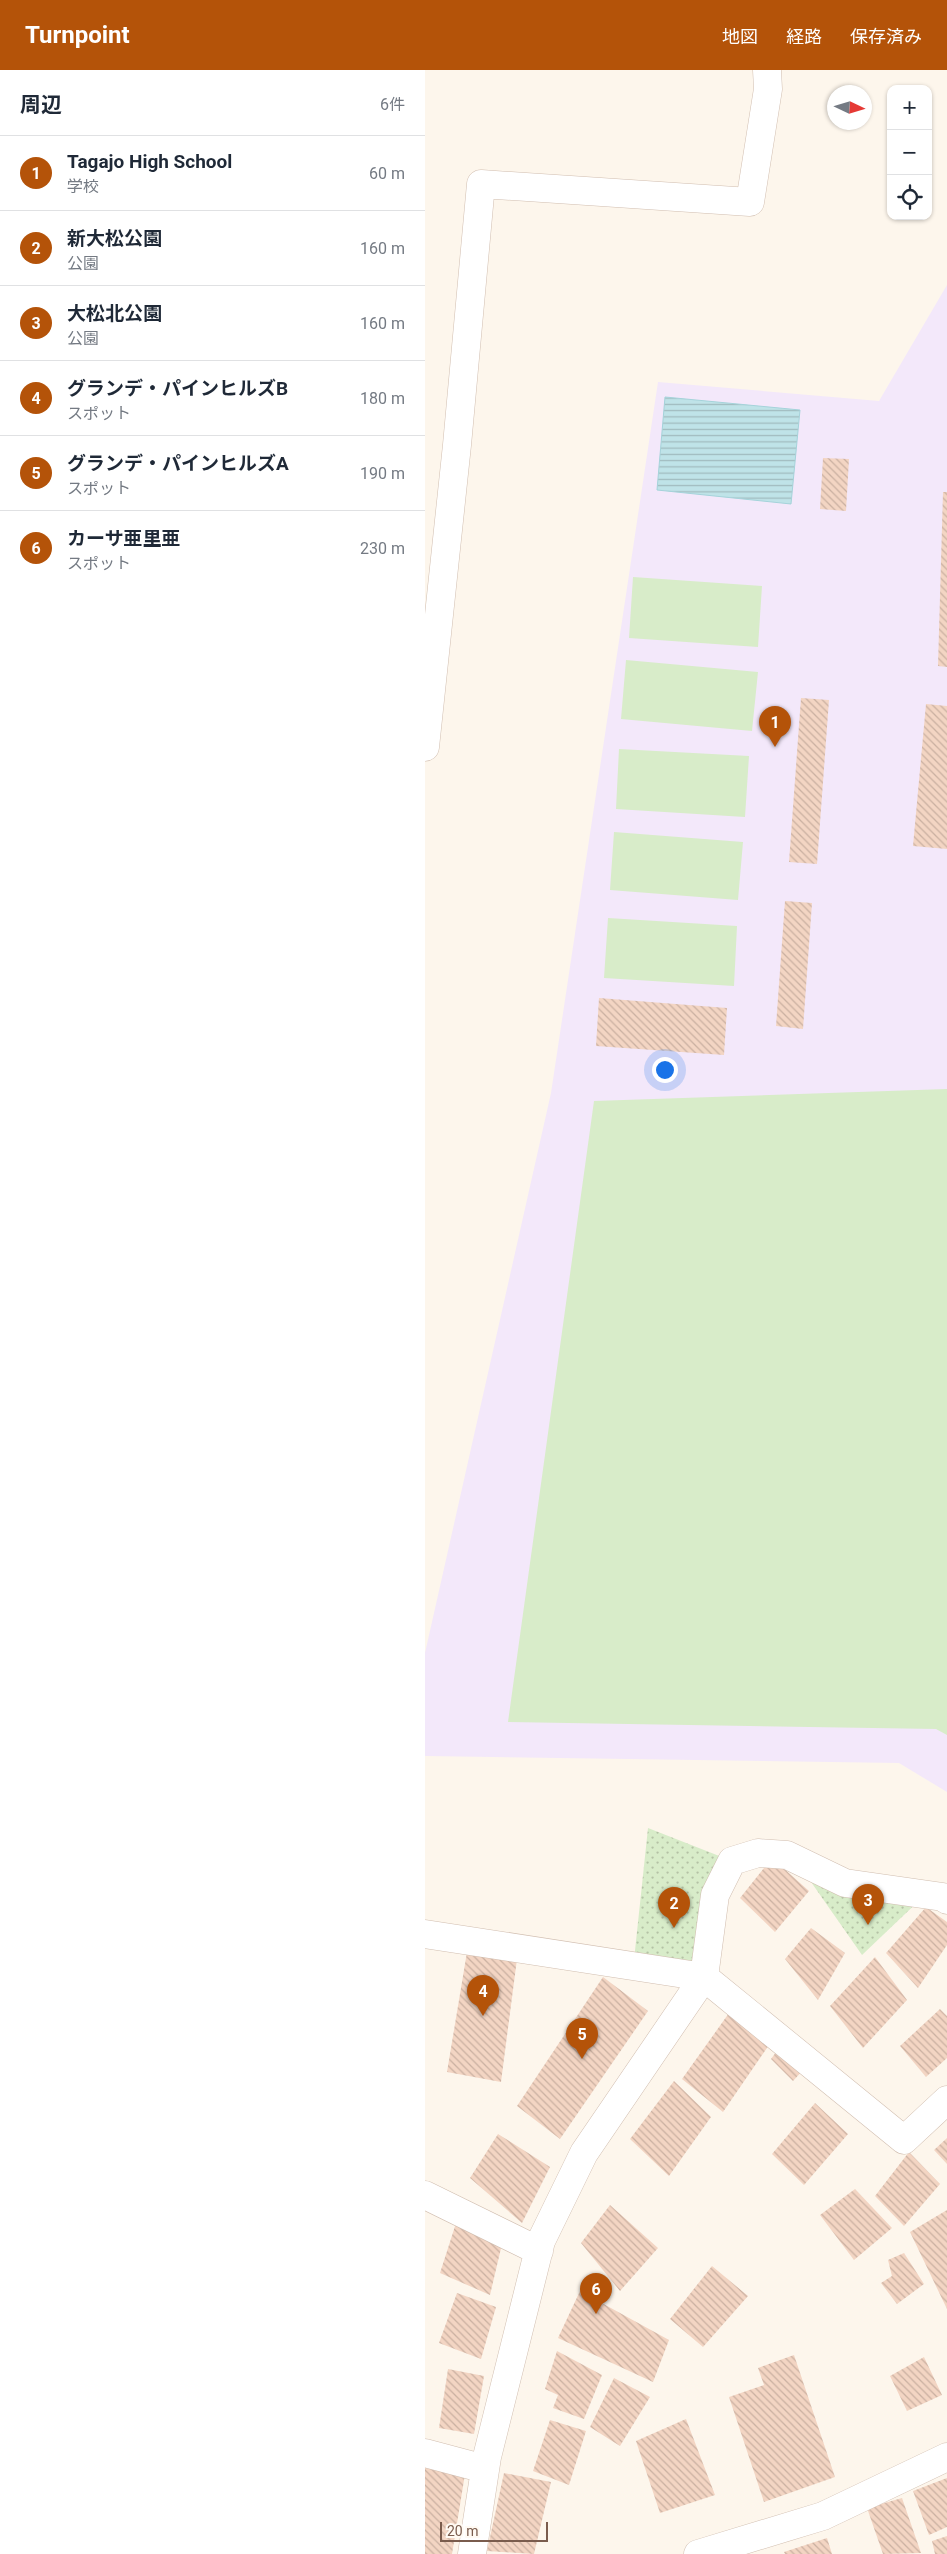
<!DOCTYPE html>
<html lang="ja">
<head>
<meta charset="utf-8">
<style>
  :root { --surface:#fff; --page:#f2f2f3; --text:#1f2937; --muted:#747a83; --line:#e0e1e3; --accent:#b45309 }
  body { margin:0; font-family:Roboto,"Noto Sans JP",sans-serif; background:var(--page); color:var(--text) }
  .controls { position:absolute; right:15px; top:15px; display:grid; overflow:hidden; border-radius:10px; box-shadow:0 1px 4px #0004 }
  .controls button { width:45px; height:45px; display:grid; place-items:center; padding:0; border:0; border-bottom:1px solid var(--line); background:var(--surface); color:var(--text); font:25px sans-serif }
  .compass { position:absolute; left:402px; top:15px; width:45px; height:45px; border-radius:50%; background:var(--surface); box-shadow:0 1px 4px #0004; rotate:94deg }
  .scale { position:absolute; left:15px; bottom:12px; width:108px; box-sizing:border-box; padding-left:5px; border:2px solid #7a5c4d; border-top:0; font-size:14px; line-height:18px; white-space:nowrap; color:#7a5c4d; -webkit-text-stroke:4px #fffaf3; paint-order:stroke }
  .you { position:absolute; left:239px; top:999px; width:18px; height:18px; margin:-12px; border:4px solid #fff; border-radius:50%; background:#1a73e8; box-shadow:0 0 0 8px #1a73e833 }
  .badge { display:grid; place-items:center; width:32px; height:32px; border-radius:50%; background:var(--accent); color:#fff; font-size:16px; font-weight:700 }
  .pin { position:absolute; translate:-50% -41px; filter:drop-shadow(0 1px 2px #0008) }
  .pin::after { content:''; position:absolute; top:26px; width:18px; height:15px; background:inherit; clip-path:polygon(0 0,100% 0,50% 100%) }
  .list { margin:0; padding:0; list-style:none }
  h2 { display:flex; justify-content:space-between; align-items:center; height:65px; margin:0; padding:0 20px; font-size:21px }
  h2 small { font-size:16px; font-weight:400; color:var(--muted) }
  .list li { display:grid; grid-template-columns:32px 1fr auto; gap:15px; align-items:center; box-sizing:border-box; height:75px; padding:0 20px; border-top:1px solid var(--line) }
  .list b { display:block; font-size:19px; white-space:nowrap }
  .list p { margin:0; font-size:16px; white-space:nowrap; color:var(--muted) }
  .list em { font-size:16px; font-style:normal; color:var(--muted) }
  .icon { flex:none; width:28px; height:28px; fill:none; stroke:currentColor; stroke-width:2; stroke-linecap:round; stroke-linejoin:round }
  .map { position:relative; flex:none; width:522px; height:2484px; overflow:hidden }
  header { display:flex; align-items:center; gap:30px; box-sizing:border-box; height:70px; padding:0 25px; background:var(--accent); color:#fff }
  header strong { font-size:24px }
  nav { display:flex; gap:28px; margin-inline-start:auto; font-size:18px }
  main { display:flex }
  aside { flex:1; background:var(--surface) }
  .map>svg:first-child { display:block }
</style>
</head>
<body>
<header>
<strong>Turnpoint</strong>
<nav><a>地図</a><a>経路</a><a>保存済み</a></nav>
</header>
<main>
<aside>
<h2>周辺<small>6件</small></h2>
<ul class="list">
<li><span class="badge">1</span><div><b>Tagajo High School</b><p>学校</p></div><em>60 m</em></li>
<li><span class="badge">2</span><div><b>新大松公園</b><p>公園</p></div><em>160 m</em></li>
<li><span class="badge">3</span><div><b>大松北公園</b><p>公園</p></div><em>160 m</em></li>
<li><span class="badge">4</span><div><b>グランデ・パインヒルズB</b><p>スポット</p></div><em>180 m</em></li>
<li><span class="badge">5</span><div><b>グランデ・パインヒルズA</b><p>スポット</p></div><em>190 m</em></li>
<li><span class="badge">6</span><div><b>カーサ亜里亜</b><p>スポット</p></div><em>230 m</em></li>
</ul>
</aside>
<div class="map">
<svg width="522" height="2484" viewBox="0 0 522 2484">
  <defs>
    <pattern id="park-dots" width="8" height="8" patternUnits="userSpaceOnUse" patternTransform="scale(1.25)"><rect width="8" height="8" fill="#d8ecc9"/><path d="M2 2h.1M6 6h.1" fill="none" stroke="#b4c2a5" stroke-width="1.8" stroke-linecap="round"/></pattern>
    <pattern id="water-rules" width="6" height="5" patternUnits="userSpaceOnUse" patternTransform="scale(1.25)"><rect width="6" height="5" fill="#bfe3e8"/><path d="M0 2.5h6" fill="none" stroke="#a0bbbe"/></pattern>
    <pattern id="building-back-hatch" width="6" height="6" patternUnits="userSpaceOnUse" patternTransform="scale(1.25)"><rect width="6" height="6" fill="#f3d5c3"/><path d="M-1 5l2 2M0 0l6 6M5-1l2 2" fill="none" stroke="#cab0a1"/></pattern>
  </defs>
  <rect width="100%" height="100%" fill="#fdf6ec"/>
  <!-- education -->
  <path fill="#f3e8fa" d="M 522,215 L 522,1722 L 474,1693 L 0,1686 L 0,1583 L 126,1023 L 233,312 L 454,331 Z"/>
  <!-- park -->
  <path fill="url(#park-dots)" d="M 223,1758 L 307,1791 L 279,1907 L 209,1890 Z
    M 370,1789 L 501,1824 L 437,1885 Z"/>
  <!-- garden -->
  <path fill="#d8ecc9" d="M 208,507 L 337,516 L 333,577 L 204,568 Z
    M 201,590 L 333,602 L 327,661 L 196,649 Z
    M 194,679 L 324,686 L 320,747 L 191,739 Z
    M 189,762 L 318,772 L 313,830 L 185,820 Z
    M 183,848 L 312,856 L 309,916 L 179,908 Z
    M 522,1019 L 522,1665 L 511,1659 L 83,1652 L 169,1031 Z"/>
  <!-- water -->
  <path fill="url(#water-rules)" stroke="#a5d3da" d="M 240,327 L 375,340 L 366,434 L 232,420 Z"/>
  <!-- building -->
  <path fill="url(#building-back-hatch)" d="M 398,388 L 424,389 L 421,441 L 395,439 Z
    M 518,422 L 522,422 L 522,597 L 513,596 Z
    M 376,628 L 404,630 L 392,794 L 364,792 Z
    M 501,634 L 522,636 L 522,779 L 488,776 Z
    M 360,831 L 387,833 L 378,959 L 351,956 Z
    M 174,928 L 302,938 L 299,985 L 171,976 Z
    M 347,1788 L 384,1821 L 350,1862 L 315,1828 Z
    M 501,1837 L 522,1852 L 522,1875 L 493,1918 L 461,1883 Z
    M 386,1858 L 420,1883 L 393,1930 L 360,1889 Z
    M 42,1882 L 92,1889 L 76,2012 L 22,2002 Z
    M 450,1887 L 482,1930 L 438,1978 L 405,1936 Z
    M 178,1907 L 223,1941 L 135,2069 L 92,2036 Z
    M 515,1939 L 522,1946 L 522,1988 L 501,2007 L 475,1976 Z
    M 304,1943 L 344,1975 L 298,2042 L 257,2009 Z
    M 354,1978 L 380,1998 L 368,2011 L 346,1989 Z
    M 249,2011 L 286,2047 L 244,2106 L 205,2069 Z
    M 390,2033 L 423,2064 L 379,2115 L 347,2084 Z
    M 73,2064 L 125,2097 L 97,2153 L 45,2108 Z
    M 522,2068 L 522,2094 L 509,2080 Z
    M 484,2082 L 515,2114 L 479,2156 L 450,2126 Z
    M 430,2119 L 467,2158 L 429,2190 L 395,2145 Z
    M 185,2135 L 233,2178 L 195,2221 L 156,2173 Z
    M 522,2140 L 522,2239 L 485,2162 Z
    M 32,2150 L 77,2174 L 65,2225 L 15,2203 Z
    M 479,2183 L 499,2214 L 472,2234 L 456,2213 L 467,2206 L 463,2190 Z
    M 287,2196 L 323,2226 L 278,2277 L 245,2249 Z
    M 155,2221 L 244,2270 L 228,2312 L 133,2268 Z
    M 32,2223 L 71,2237 L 56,2289 L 14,2273 Z
    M 132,2281 L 177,2305 L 159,2349 L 128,2338 L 133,2325 L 120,2319 Z
    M 369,2285 L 410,2407 L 339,2432 L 304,2327 L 339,2315 L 333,2298 Z
    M 499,2287 L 517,2325 L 482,2341 L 465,2306 Z
    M 23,2299 L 59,2306 L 49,2364 L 14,2358 Z
    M 189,2308 L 225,2327 L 195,2376 L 165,2357 Z
    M 261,2349 L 290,2425 L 235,2443 L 211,2371 Z
    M 125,2350 L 161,2361 L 144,2415 L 108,2401 Z
    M 0,2395 L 40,2404 L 27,2484 L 0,2484 Z
    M 79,2403 L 126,2412 L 109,2484 L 62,2481 Z
    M 522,2408 L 522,2457 L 504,2465 L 488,2421 Z
    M 477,2428 L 496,2483 L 458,2484 L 442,2438 Z
    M 522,2466 L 522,2484 L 510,2484 L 507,2471 Z
    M 402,2468 L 407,2484 L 360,2484 L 359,2482 Z"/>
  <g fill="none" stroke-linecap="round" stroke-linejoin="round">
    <!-- minor casing -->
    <g stroke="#d1beb0" stroke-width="29">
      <path id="minor" d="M 0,677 L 32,375 L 56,114 L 325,132 L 343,19 L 342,0
        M 0,1864 L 279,1907 L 479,2070 L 522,2030
        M 0,2125 L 114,2181
        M 0,2383 L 60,2399
        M 47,2484 L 62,2387 L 116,2171 L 159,2083 L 279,1907 L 290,1825 L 307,1791 L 333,1783 L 362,1785 L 420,1813 L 518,1827 L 522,1830
        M 273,2484 L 398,2446 L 522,2387"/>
    </g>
    <!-- minor -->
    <use href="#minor" stroke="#fff" stroke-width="28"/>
  </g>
</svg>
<div class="controls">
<button>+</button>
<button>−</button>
<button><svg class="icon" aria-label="locate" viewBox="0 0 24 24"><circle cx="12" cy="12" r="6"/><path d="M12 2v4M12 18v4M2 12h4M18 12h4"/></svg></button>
</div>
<svg class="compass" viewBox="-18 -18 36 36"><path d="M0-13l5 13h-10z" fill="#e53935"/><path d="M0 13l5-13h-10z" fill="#747a83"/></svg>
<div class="scale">20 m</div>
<div class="you"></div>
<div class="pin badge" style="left:350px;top:677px">1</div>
<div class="pin badge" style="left:249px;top:1858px">2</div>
<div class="pin badge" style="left:443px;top:1855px">3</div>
<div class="pin badge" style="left:58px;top:1946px">4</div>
<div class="pin badge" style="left:157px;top:1989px">5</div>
<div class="pin badge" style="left:171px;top:2244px">6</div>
</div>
</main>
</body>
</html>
